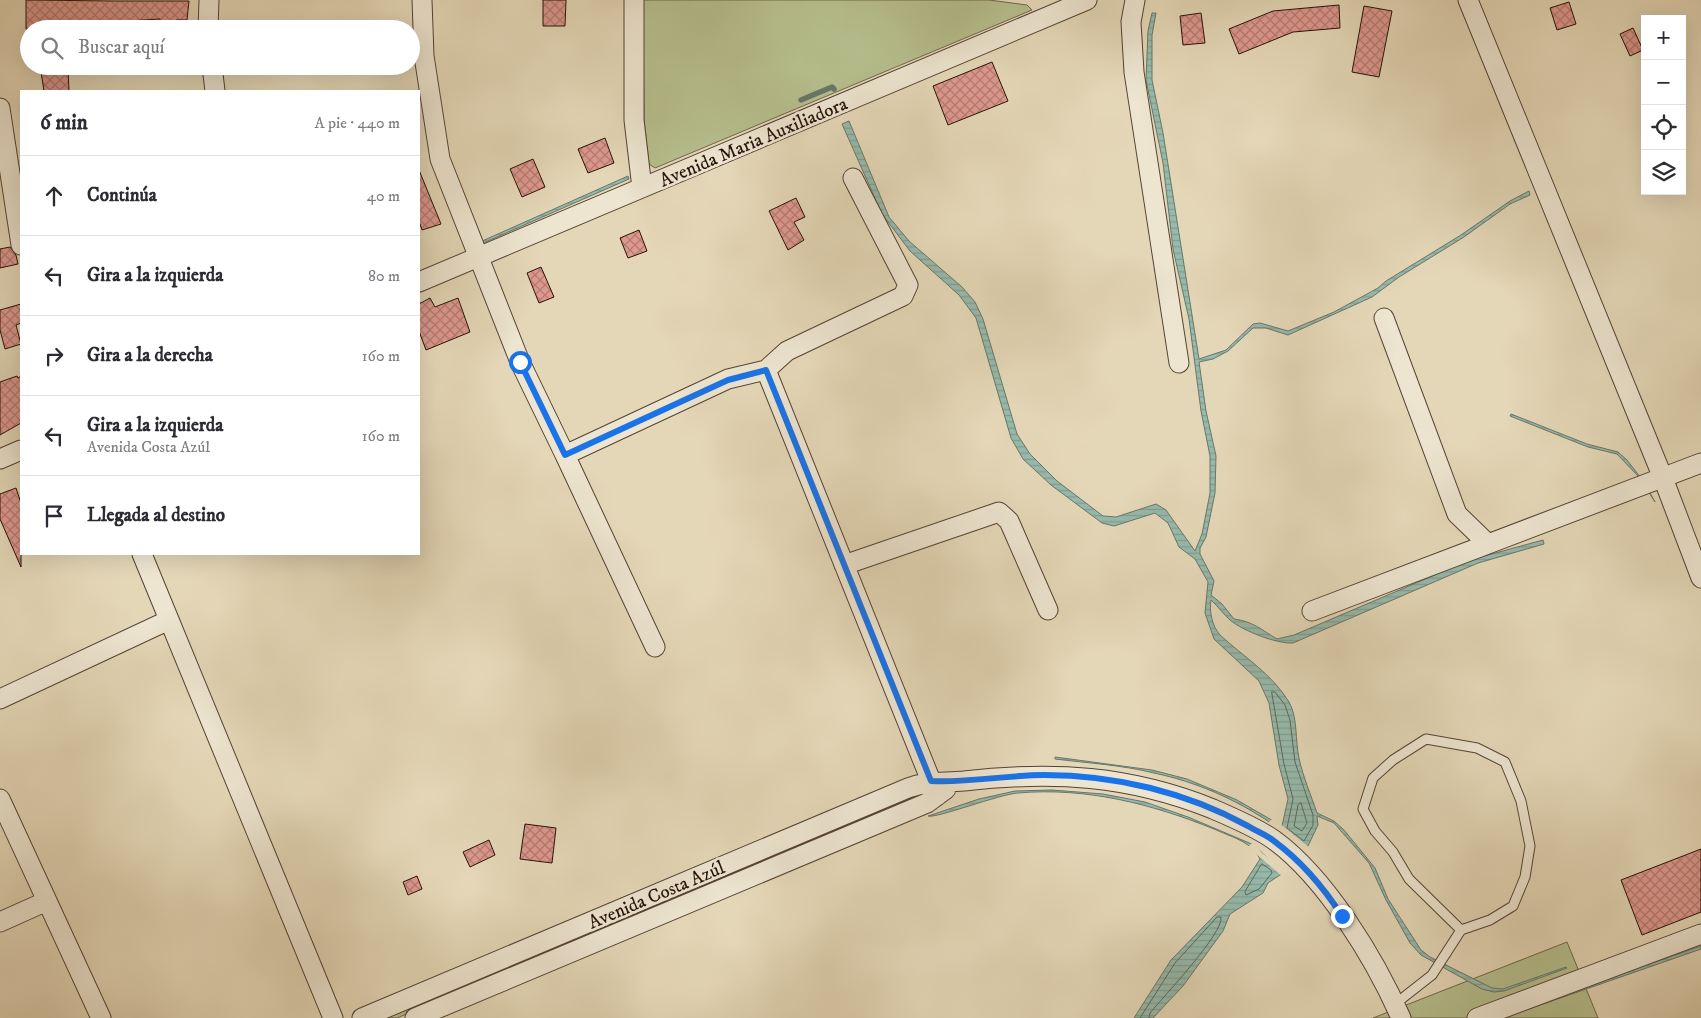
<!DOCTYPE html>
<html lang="es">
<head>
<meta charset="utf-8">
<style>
  :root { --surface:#fff; --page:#f7f7f7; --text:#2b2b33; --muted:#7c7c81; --line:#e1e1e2 }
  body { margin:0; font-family:"IM FELL DW Pica",serif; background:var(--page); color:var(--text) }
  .controls { position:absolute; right:15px; top:15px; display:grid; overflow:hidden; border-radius:0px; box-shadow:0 5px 20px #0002 }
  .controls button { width:45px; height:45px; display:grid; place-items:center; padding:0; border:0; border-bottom:1px solid var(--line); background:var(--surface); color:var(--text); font:25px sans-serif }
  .stop { position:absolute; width:15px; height:15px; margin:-11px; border:4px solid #1a73e8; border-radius:50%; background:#fff }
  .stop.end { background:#1a73e8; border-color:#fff; box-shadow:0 1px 5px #0008 }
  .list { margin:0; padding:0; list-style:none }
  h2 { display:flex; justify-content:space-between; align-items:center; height:65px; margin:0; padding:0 20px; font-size:21px }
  h2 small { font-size:16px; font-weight:400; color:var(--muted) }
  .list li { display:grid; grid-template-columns:32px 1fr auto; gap:15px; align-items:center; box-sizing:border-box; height:80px; padding:0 20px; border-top:1px solid var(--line) }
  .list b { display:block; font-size:19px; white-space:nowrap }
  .list p { margin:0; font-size:16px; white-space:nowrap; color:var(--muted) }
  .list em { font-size:16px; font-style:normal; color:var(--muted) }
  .icon { flex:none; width:28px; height:28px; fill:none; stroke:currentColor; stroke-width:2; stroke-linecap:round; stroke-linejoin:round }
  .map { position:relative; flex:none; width:1701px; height:1018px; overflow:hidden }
  .search { position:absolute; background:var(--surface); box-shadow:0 5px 20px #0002; left:20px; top:20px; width:400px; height:55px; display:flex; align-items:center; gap:12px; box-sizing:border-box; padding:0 18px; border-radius:28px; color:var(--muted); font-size:19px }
  .panel { position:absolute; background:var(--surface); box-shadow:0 5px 20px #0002; left:20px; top:90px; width:400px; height:465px; border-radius:0px }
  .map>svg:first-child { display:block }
</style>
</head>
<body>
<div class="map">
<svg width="1701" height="1018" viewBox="0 0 1701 1018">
  <defs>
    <pattern id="water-rules" width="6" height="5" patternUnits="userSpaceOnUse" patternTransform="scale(1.25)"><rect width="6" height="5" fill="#96baab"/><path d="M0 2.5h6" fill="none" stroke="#819f92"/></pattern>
    <pattern id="building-cross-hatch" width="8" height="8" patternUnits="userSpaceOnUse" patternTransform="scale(1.25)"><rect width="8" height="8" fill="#de988f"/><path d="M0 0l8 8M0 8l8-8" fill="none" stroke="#b47b73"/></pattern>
  </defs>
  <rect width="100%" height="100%" fill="#e4d7b7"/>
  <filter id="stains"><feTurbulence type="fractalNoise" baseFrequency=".004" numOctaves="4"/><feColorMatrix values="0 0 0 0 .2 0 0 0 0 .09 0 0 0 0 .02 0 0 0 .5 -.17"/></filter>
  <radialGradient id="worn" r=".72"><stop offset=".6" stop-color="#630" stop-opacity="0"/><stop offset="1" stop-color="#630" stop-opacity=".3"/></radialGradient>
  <!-- green -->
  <path fill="#b6be8d" stroke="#6e684b" d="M 643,0 L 989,0 L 1027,5 L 1032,10 L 655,168 L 649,164 L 644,120 Z
    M 928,791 L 555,950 L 550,948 L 911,793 Z
    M 1567,942 L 1598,1018 L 1373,1018 Z
    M 519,960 L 519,966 L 397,1018 L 377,1018 Z"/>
  <!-- water -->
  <path fill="url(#water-rules)" stroke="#69766a" d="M 1152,13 L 1156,13 L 1152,35 L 1152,80 L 1163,133 L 1199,359 L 1226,350 L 1253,324 L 1260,323 L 1288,331 L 1334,312 L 1378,288 L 1386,281 L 1461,235 L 1510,201 L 1529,191 L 1530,195 L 1510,204 L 1464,237 L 1399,277 L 1372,297 L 1288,335 L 1266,328 L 1253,328 L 1228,351 L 1213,359 L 1199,362 L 1206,411 L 1216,456 L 1215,493 L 1206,537 L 1200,548 L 1200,554 L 1214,581 L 1211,595 L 1222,604 L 1234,619 C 1252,621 1262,630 1277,639 L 1294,635 L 1470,560 L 1543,540 L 1544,544 L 1478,563 L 1293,643 C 1277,644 1243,631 1230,620 C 1224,615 1218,606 1211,600 C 1209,611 1212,626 1220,635 C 1244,657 1272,674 1289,702 C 1298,718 1295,740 1299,758 C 1303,777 1311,795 1317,813 L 1334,821 L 1344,830 L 1375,868 L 1388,899 L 1421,950 L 1430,957 L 1492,988 L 1503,989 L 1566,967 L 1567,968 L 1504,991 L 1494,992 L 1482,989 L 1421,955 L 1410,943 L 1386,900 L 1369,863 L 1334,823 L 1317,816 L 1318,825 L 1306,850 C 1262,812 1211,785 1154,773 C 1122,765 1087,763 1055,759 L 1055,757 L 1152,770 L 1187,779 L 1237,800 L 1282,826 L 1288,799 L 1279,765 L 1269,703 L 1259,681 L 1214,639 L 1205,613 L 1208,582 L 1195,559 L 1179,547 L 1168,523 L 1155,513 L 1114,526 L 1102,523 L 1051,485 L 1023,459 L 1011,438 L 976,318 L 959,295 L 910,251 L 882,214 L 842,124 L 849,121 L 889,217 L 909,241 L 962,287 L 975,302 L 983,319 L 1017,434 L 1030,454 L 1057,481 L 1103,516 L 1116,517 L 1156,504 L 1166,510 L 1195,551 L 1202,534 L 1210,493 L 1210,456 L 1201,411 L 1189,319 L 1173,249 L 1163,163 L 1146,80 L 1148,31 Z
    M 628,176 L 629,179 L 481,244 L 480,242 Z
    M 1511,414 L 1587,444 L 1618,452 L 1627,460 L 1644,482 L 1655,502 L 1639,477 L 1617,454 L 1588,447 L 1510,416 Z
    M 1052,790 L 1103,794 L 1145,802 L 1188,817 L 1254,845 L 1283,873 L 1268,883 L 1263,893 L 1230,914 L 1223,931 L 1183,986 L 1153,1018 L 1134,1018 L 1171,960 L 1242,887 L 1260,859 C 1251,841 1231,837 1214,829 C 1152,804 1086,787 1018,793 C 1000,794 935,819 928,816 L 979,799 L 1015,791 Z
    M 1701,946 L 1701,949 L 1503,1018 L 1494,1018 Z"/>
  <!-- pier -->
  <path fill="#e4d7b7" d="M 1273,818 L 1310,848 L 1308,852 L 1305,852 L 1268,823 Z
    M 1253,842 L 1262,853 L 1285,871 L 1285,875 L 1282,876 L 1248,847 Z"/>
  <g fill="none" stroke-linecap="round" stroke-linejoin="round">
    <!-- shore -->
    <path stroke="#5e665a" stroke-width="1" d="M 1272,692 L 1275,692 L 1285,705 L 1290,720 L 1295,762 L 1313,815 L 1313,825 L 1304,841 L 1287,828 L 1293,799 L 1284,764 Z
      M 1301,803 L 1307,823 L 1302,831 L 1294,826 L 1298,805 Z
      M 1262,864 L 1271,870 L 1272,873 L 1259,889 L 1246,895 L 1245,892 Z
      M 1140,1018 L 1175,963 L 1217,917 L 1221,917 C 1224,933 1163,997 1150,1013 L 1149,1018"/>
    <!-- stream -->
    <path stroke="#69766a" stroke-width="5.5" d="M 801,100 L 832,87 L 834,89"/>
  </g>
  <!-- building -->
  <path fill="url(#building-cross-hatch)" stroke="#251109" d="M 26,0 L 115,1 L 189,1 L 187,20 L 176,20 L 175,29 L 159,29 L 160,19 L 111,22 L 111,29 L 26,29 Z
    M 543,0 L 566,0 L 565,26 L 543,26 Z
    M 1569,2 L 1576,24 L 1557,30 L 1550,8 Z
    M 1339,5 L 1340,28 L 1293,32 L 1239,54 L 1229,29 L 1273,11 Z
    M 1364,6 L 1392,11 L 1379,77 L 1352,72 Z
    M 1201,13 L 1205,43 L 1183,45 L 1180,16 Z
    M 1633,28 L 1643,50 L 1630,56 L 1620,34 Z
    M 992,62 L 1008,101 L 948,125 L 933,86 Z
    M 68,69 L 69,91 L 44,91 L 41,72 Z
    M 605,138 L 614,163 L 588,173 L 578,149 Z
    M 533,159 L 545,187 L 522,197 L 510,169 Z
    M 419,170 L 441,224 L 422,230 L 419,221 Z
    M 796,198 L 805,217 L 794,222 L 804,240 L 788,250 L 769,211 Z
    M 639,230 L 647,251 L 628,258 L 620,238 Z
    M 10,247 L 16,255 L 18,264 L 0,268 L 0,249 Z
    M 541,267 L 554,297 L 539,303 L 527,273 Z
    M 430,298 L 435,307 L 458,298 L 470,332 L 426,350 L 419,331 L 419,304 Z
    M 21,304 L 21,323 L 16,325 L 21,344 L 5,349 L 0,330 L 0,310 Z
    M 17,376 L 18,378 L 21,376 L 21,423 L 0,435 L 0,382 Z
    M 16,488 L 21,503 L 21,567 L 0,519 L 0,494 Z
    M 525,824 L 556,828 L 552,863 L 520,859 Z
    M 489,840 L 495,855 L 470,867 L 463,852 Z
    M 1701,849 L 1701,912 L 1642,935 L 1621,880 Z
    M 417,876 L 422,889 L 408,895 L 403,882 Z"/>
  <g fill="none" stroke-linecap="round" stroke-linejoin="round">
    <!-- lane casing -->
    <g stroke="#554234" stroke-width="11">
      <path id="lane" d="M 1395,1004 L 1432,975 L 1461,930 L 1490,920 L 1513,906 L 1525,877 L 1530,846 L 1521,801 L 1505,762 L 1477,748 L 1426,739 L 1393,760 L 1373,778 L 1363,809 L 1375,831 L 1393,852 L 1409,879 L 1461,930"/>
    </g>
    <!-- street casing -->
    <g stroke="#554234" stroke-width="21">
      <path id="street" d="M 422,0 L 424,56 L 440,159 L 520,362 L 565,455 L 728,379 L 766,370 L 937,796
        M 634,0 L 634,120 L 642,188
        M 1135,0 L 1131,22 L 1134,72 L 1179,363
        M 1468,0 L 1663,478 L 1701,578
        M 208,29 L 209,0
        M 212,66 L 215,91
        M 0,108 L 21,245
        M 419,282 L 1087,0
        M 1384,318 L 1457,514 L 1488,544
        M 766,370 L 787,351 L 903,296 L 908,285 L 853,178
        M 565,455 L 655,647
        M 0,459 L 21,450
        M 142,554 L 333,1018
        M 844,565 L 999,512 L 1009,521 L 1048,610
        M 1312,611 L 1701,463
        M 0,699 L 169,620
        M 0,799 L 101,1018
        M 0,922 L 47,901
        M 362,1018 L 908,788 C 931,780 941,783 964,781 C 1053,771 1129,775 1213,809 C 1233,818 1256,827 1274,840 C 1326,878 1375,959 1401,1018
        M 415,1018 L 927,803 L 946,789
        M 1477,1018 L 1701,934"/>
    </g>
    <!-- lane -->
    <use href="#lane" stroke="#ede5d0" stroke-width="9"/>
    <!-- street -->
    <use href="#street" stroke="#ede5d0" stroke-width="19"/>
  </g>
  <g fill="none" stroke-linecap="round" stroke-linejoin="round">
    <!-- route -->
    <path stroke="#1a73e8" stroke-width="6" d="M 520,362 L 565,455 L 728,380 L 766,370 L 931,781 C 969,783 1007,775 1044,775 C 1115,775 1186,792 1248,826 C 1256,831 1267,835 1274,841 C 1301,861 1324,888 1342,916"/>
  </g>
  <g text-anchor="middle" stroke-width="5" stroke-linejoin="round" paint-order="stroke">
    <!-- street labels -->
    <g font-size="19" fill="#251109" stroke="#ede5d0">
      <text transform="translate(753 141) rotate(-23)" y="7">Avenida Maria Auxiliadora</text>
      <text transform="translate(656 894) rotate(-23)" y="7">Avenida Costa Azúl</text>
    </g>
  </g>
  <rect width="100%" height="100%" filter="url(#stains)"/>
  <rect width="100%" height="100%" fill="url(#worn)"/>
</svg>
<div class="controls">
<button>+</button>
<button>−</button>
<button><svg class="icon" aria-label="locate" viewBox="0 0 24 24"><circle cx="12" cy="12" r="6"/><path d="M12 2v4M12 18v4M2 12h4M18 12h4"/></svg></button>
<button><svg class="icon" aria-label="layers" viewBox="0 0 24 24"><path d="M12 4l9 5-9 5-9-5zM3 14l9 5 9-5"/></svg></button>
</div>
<div class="stop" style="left:520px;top:362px"></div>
<div class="stop end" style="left:1342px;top:916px"></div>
<div class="search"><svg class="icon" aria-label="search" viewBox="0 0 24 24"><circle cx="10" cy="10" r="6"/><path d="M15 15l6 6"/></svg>Buscar aquí</div>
<section class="panel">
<h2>6 min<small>A pie · 440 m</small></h2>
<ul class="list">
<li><svg class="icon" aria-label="ahead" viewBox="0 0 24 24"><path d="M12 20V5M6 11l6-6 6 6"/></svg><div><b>Continúa</b></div><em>40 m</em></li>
<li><svg class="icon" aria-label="left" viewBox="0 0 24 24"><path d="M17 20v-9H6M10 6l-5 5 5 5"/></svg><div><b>Gira a la izquierda</b></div><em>80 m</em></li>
<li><svg class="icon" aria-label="right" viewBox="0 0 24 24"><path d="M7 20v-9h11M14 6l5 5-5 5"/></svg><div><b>Gira a la derecha</b></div><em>160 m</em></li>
<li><svg class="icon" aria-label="left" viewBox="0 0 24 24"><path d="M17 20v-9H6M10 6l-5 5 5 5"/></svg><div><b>Gira a la izquierda</b><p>Avenida Costa Azúl</p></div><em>160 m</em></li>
<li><svg class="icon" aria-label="arrive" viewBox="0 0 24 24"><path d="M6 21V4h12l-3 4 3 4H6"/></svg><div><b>Llegada al destino</b></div></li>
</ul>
</section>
</div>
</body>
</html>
